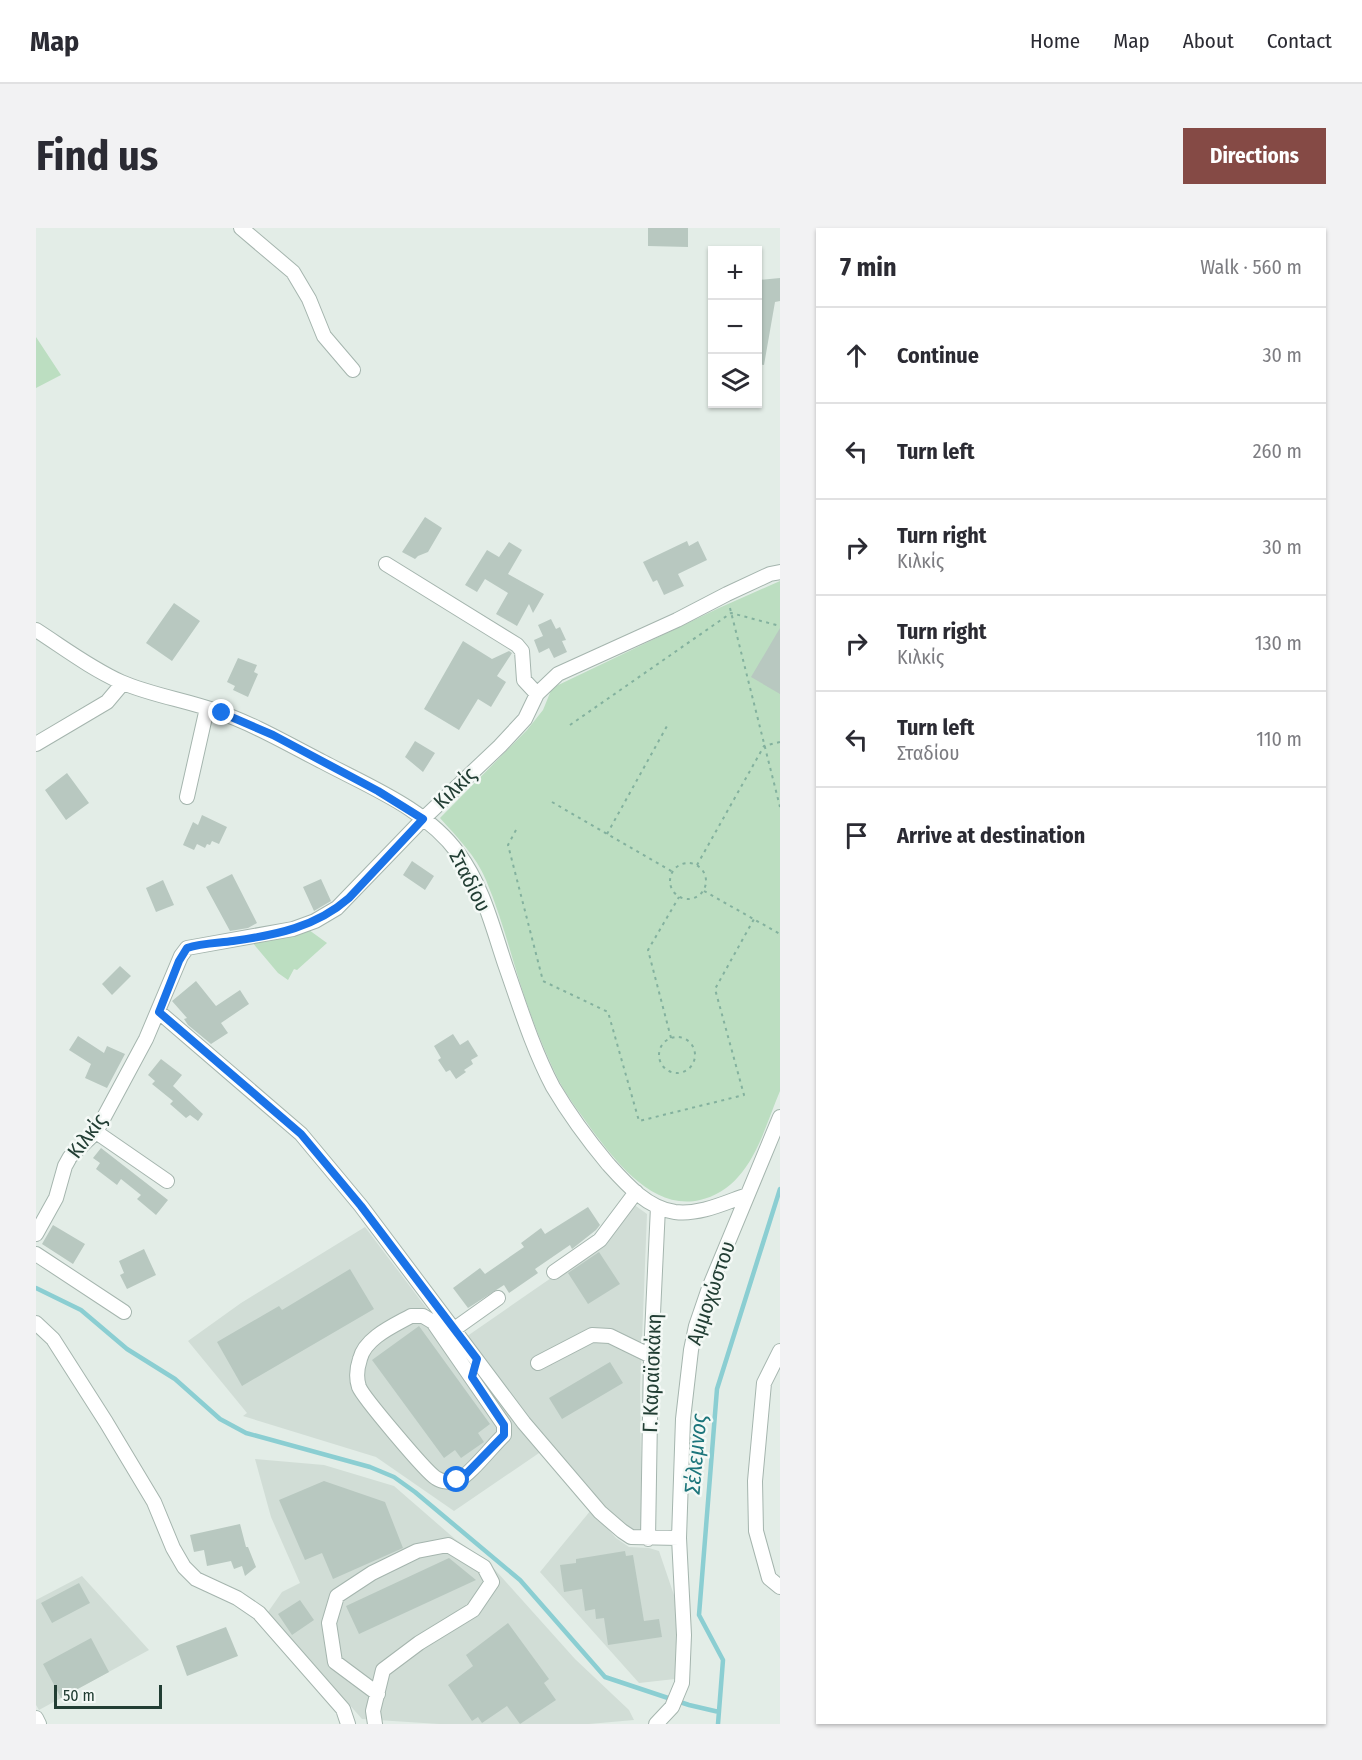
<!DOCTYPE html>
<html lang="en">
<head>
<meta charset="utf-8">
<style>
  :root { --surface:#fff; --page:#f2f2f3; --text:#2b2b33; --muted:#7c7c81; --line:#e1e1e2; --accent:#854a45 }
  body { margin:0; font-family:"Fira Sans Condensed",sans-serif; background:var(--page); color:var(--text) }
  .controls { position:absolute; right:18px; top:18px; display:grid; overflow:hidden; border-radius:0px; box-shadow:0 2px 4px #0004 }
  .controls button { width:54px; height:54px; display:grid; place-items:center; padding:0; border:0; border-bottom:2px solid var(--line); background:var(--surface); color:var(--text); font:30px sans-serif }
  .scale { position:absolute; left:18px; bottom:15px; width:108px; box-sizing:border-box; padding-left:6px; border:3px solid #223e34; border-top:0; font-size:16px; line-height:21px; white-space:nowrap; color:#223e34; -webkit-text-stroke:4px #f4f9f6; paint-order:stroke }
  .stop { position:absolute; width:18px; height:18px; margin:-14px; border:4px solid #1a73e8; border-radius:50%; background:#fff }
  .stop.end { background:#1a73e8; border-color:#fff; box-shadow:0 2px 6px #0008 }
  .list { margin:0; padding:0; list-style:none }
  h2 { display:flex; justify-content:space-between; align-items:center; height:78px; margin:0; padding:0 24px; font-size:26px }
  h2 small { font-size:20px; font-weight:400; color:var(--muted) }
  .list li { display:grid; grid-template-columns:39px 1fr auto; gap:18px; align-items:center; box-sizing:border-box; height:96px; padding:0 24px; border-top:2px solid var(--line) }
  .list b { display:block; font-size:22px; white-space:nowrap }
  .list p { margin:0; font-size:20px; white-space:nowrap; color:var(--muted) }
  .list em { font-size:20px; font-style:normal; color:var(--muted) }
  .icon { flex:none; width:33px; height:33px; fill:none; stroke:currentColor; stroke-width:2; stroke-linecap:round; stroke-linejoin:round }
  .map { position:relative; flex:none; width:744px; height:1496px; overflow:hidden; border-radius:0px }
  header { display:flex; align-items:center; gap:36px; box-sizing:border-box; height:84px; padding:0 30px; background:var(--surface); border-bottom:2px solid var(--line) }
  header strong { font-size:28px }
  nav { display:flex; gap:33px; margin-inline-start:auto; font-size:21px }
  .intro { display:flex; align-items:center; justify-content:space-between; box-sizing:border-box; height:144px; padding:0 36px }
  h1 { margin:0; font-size:42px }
  .button { padding:15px 27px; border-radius:0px; background:var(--accent); color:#fff; font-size:21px; font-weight:700 }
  main { display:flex; gap:36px; padding:0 36px }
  aside { flex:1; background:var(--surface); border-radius:0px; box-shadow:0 2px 4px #0004 }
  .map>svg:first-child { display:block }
</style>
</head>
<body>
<header>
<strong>Map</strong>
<nav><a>Home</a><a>Map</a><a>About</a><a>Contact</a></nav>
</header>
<div class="intro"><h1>Find us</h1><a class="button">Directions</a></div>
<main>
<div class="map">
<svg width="744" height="1496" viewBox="0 0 744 1496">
  <rect width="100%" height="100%" fill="#e3ede7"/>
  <!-- built -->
  <path fill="#d1ddd6" d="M 597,976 L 611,986 L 604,1163 L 606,1305 L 597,1303 L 561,1272 L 427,1111 L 570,1012 Z
    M 329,999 L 426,1127 L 506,1223 L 418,1283 L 340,1229 L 207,1188 L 211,1185 L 152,1113 L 205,1075 Z
    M 219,1231 L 288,1237 L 358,1258 L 419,1311 L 452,1334 L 539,1431 L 593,1482 L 598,1492 L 553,1496 L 403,1496 L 326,1491 L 232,1384 L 246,1364 L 264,1355 L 235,1289 Z
    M 555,1282 L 580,1310 L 593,1319 L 613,1320 L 623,1323 L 641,1376 L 639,1451 L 603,1455 L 504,1344 Z
    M 46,1348 L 113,1422 L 3,1482 L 0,1477 L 0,1372 Z"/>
  <!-- green -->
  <path fill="#bcdec1" d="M 0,109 L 25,147 L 0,160 Z
    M 744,353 L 744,863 C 732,891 723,926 702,949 C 693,960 678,969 664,972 C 618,983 581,935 556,902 C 545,886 532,870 523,853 C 513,833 504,811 496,790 C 479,745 469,697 450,652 C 440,628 421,609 404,590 L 491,502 L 507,482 L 516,460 L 683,380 Z
    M 273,702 L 291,715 L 261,742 L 258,741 L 252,752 L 242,745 L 216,714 Z"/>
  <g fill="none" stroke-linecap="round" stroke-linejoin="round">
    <!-- stream -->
    <path stroke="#8bced2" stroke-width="4.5" d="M 0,1060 L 45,1082 L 91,1121 L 139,1151 L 184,1191 L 210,1205 L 334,1239 L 358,1249 L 379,1264 L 484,1352 L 569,1449 L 653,1477 L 683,1484
      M 682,1496 L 687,1432 L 663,1387 L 681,1161 L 744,961"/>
  </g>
  <!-- building -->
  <path fill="#b8c8c0" d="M 612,0 L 652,0 L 652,19 L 612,18 Z
    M 744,50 L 744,73 L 739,74 L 728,137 L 722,136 L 722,90 L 725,90 L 722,52 Z
    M 389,289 L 406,300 L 392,324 L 382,328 L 379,331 L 366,324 Z
    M 651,313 L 653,318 L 662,313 L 671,332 L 642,346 L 648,358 L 628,367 L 621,352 L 617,354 L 607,334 Z
    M 473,314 L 486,322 L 472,346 L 508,366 L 497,385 L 493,376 L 481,398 L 460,386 L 472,365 L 449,351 L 441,364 L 429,357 L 451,322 L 463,329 Z
    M 138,375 L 164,393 L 136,433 L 110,415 Z
    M 515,391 L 520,401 L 524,399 L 530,412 L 526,413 L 531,424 L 518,430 L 513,420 L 503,425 L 498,412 L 507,408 L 502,397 Z
    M 744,400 L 744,466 L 715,449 Z
    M 427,413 L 456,431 L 473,423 L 476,425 L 461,448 L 470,454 L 455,479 L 442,471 L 423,502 L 388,481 Z
    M 202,430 L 221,437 L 218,444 L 222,446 L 212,469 L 197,462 L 199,458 L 191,454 Z
    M 379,513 L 399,525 L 387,544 L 369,529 Z
    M 31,545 L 53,575 L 30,592 L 9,562 Z
    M 166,587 L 191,599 L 183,616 L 176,613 L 174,617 L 171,616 L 169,620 L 161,616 L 158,622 L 147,617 L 157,594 L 162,597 Z
    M 376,633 L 398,648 L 389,662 L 367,647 Z
    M 196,646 L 221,695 L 212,700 L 194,703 L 170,659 Z
    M 285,651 L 295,673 L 278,683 L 267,659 Z
    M 127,652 L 138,677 L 120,684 L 110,660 Z
    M 84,738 L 95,748 L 76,767 L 66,756 Z
    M 160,753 L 180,778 L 204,762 L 213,776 L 185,795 L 192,805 L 175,816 L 152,797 L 148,791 L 151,790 L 136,773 Z
    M 417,806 L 424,817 L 432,812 L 442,828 L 435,832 L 437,836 L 428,842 L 430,844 L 420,851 L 414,842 L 410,844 L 402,832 L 405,830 L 398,818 Z
    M 42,808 L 68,825 L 71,818 L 89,826 L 71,860 L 49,850 L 55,836 L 33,822 Z
    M 125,831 L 146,847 L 137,858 L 167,886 L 162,893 L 154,887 L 150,890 L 134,876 L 137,873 L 116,856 L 119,853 L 112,847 Z
    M 65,920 L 132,972 L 120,987 L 101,971 L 105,967 L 85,951 L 81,957 L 60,941 L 64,935 L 57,930 Z
    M 552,979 L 564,997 L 560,1002 L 536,1021 L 534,1017 L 499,1041 L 502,1045 L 473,1065 L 468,1057 L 432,1080 L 417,1060 L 444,1040 L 449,1046 L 488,1019 L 485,1015 L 505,1000 L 509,1006 Z
    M 17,997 L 49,1016 L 37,1036 L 6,1016 Z
    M 108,1021 L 120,1047 L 91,1061 L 84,1047 L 88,1045 L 83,1033 Z
    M 563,1024 L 584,1056 L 552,1076 L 532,1045 Z
    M 314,1041 L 338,1081 L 206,1158 L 181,1114 L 243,1078 L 246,1082 Z
    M 383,1098 L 454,1196 L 442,1205 L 448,1214 L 425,1230 L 419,1222 L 408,1230 L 336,1132 Z
    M 574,1134 L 587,1155 L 526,1191 L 513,1170 Z
    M 288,1253 L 349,1274 L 367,1320 L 297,1351 L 286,1325 L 269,1332 L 243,1272 Z
    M 204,1296 L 210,1319 L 212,1319 L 220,1339 L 209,1348 L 206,1338 L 198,1341 L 195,1333 L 171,1338 L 168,1322 L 158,1324 L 154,1307 Z
    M 589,1323 L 590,1328 L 597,1327 L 608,1393 L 623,1391 L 626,1409 L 572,1417 L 568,1390 L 560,1391 L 559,1381 L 549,1383 L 546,1361 L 528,1364 L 524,1337 L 540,1335 L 540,1331 Z
    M 413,1330 L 440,1352 L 323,1406 L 310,1378 Z
    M 43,1355 L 54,1375 L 16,1395 L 5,1375 Z
    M 264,1372 L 278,1392 L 256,1407 L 242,1386 Z
    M 472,1395 L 513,1451 L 508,1455 L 520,1472 L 484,1496 L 471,1478 L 446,1495 L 442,1489 L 436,1493 L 412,1457 L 437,1438 L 430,1427 Z
    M 190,1399 L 202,1428 L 151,1448 L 140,1418 Z
    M 55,1410 L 73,1444 L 25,1470 L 7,1436 Z"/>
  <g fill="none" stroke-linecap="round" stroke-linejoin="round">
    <!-- minor casing -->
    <g stroke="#a5b5ae" stroke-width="16">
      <path id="minor" d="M 205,0 L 257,44 L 273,71 L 288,108 L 317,142
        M 350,336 L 481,417 L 486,423 L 488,452 L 501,466
        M 0,402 C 28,420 54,440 85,454 C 115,467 149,472 180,483 C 218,496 252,516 287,534 C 334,559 390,581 422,625 C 447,658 457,701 470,739 C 484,779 497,821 517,859 C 533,886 552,912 572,936 C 590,956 611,980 639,984 C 664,987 688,975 711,967
        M 0,516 L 71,474 L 87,455
        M 151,569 L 171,480
        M 123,784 L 265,906 L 325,978 L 488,1195 L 564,1284 L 586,1303 L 595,1309 L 643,1310
        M 60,904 L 131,953
        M 0,1006 L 20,970 L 29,938 L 34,929 L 60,904 L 110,811 L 145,728 L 151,720 L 257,701 L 279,693 L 301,680 L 387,591 L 464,518 L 489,491 L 501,466 L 522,446 L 641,392 L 691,366 L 734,346 L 744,344
        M 0,1026 L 88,1084
        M 518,1044 L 564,1012 L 600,964
        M 375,1088 L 387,1088 L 397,1094 L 468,1197 L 468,1207 C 457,1217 434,1247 422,1252 C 415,1255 406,1254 400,1250 C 390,1244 327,1169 323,1159 C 320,1150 321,1140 324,1131 C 329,1110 357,1098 375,1088 Z
        M 0,1095 L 17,1111 L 70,1194 L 118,1274 L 137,1320 L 148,1339 L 160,1351 L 201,1370 L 223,1385 L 307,1481 L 312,1496
        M 417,1102 L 462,1070
        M 744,1123 L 728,1155 L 719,1253 L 720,1303 L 733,1350 L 744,1359
        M 502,1135 L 556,1107 L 574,1108 L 615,1128
        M 612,1311 L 615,1128 L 622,979
        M 0,1490 L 3,1496
        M 339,1496 L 337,1483 L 347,1442 L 383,1415 L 437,1382 L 456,1354 L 448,1339 L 412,1317 L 381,1323 L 336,1345 L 301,1368 L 293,1395 L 299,1434 L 342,1466
        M 620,1496 L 636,1479 L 646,1455 L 648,1407 L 643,1310 L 647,1191 L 655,1122 L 660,1098 L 673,1060 L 744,889"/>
    </g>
    <!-- path -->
    <path stroke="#83b19e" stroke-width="2" stroke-dasharray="3 4.5" stroke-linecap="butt" d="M 694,380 L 744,579
      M 534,497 L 695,385 L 744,398
      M 516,574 L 637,644
      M 480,602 L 472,617 L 507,753 L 572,784 L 603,893 L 708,867 L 679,761 L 718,691
      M 571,606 L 631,498
      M634 653a18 18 0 1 1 36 0a18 18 0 1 1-36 0Z
      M 661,637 L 728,518 L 744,514
      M 668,663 L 744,706
      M623 827a18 18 0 1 1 36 0a18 18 0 1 1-36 0Z
      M 635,810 L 612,722 L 643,669"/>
    <!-- minor -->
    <use href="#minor" stroke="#fff" stroke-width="14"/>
  </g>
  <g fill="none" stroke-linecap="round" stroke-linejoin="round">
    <!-- route -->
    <path stroke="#1a73e8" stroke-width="8" d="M 186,485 L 237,507 L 342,563 L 387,591 L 313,670 C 280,699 240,707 197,713 C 182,715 165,715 151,720 L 143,733 L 123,784 L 265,906 L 325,978 L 441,1131 L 436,1149 L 468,1197 L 468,1207 L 430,1246 L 421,1252"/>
  </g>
  <g text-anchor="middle" stroke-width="5" stroke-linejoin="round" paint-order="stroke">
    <!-- street labels -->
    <g font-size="21" fill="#223e34" stroke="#f4f9f6">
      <text transform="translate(419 560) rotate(-44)" y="7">Κιλκίς</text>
      <text transform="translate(434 653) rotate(63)" y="7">Σταδίου</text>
      <text transform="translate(51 908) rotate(-53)" y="7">Κιλκίς</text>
      <text transform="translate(675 1065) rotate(-71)" y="7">Αμμοχώστου</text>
      <text transform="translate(616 1145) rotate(-88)" y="7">Γ. Καραϊσκάκη</text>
    </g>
    <!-- water labels -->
    <g font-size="22" font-style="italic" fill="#1c757b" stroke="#f4f9f6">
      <text transform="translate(659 1226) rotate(-85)" y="8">Σέλεμνος</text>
    </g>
  </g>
</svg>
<div class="controls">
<button>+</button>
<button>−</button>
<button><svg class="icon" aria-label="layers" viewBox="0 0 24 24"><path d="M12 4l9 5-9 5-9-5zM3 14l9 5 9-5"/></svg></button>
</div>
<div class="scale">50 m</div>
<div class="stop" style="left:421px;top:1252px"></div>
<div class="stop end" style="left:186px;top:485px"></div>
</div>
<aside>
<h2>7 min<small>Walk · 560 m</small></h2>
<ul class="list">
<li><svg class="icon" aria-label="ahead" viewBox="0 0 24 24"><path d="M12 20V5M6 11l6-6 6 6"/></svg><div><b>Continue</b></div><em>30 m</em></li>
<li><svg class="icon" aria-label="left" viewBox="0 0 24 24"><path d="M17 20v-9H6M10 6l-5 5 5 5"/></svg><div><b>Turn left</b></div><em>260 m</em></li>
<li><svg class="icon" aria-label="right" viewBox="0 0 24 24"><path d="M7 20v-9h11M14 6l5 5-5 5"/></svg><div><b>Turn right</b><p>Κιλκίς</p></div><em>30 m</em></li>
<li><svg class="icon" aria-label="right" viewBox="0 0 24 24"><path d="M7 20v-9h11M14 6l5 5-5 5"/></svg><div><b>Turn right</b><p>Κιλκίς</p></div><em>130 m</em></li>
<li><svg class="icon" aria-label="left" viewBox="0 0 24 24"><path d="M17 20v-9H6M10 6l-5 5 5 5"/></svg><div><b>Turn left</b><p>Σταδίου</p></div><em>110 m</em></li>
<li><svg class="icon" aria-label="arrive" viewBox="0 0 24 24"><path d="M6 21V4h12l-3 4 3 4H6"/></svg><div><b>Arrive at destination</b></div></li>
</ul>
</aside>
</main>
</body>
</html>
